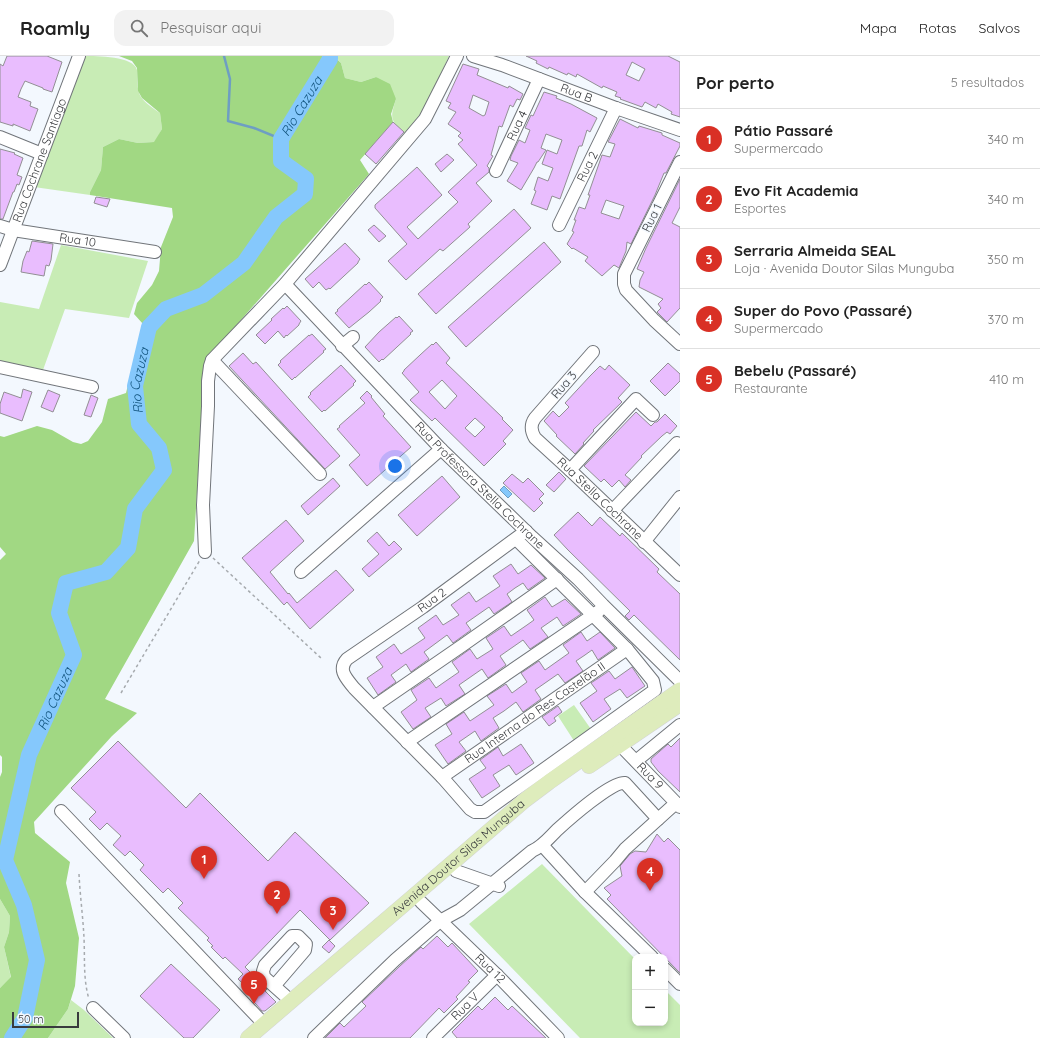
<!DOCTYPE html>
<html lang="pt">
<head>
<meta charset="utf-8">
<style>
  :root { --surface:#fff; --page:#f2f2f2; --text:#222; --muted:#767676; --line:#e0e0e0; --accent:#d93025 }
  body { margin:0; font-family:Quicksand,sans-serif; background:var(--page); color:var(--text) }
  .controls { position:absolute; right:12px; bottom:12px; display:grid; overflow:hidden; border-radius:8px; box-shadow:0 2px 6px #0003 }
  .controls button { width:36px; height:36px; display:grid; place-items:center; padding:0; border:0; border-bottom:1px solid var(--line); background:var(--surface); color:var(--text); font:20px sans-serif }
  .scale { position:absolute; left:12px; bottom:10px; width:67px; box-sizing:border-box; padding-left:4px; border:2px solid #393b3e; border-top:0; font-size:11px; line-height:14px; white-space:nowrap; color:#393b3e; -webkit-text-stroke:3px #f3f8fe; paint-order:stroke }
  .you { position:absolute; left:395px; top:410px; width:14px; height:14px; margin:-10px; border:3px solid #fff; border-radius:50%; background:#1a73e8; box-shadow:0 0 0 6px #1a73e833 }
  .badge { display:grid; place-items:center; width:26px; height:26px; border-radius:50%; background:var(--accent); color:#fff; font-size:13px; font-weight:700 }
  .pin { position:absolute; translate:-50% -33px; filter:drop-shadow(0 1px 2px #0008) }
  .pin::after { content:''; position:absolute; top:21px; width:14px; height:12px; background:inherit; clip-path:polygon(0 0,100% 0,50% 100%) }
  .list { margin:0; padding:0; list-style:none }
  h2 { display:flex; justify-content:space-between; align-items:center; height:52px; margin:0; padding:0 16px; font-size:17px }
  h2 small { font-size:13px; font-weight:400; color:var(--muted) }
  .list li { display:grid; grid-template-columns:26px 1fr auto; gap:12px; align-items:center; box-sizing:border-box; height:60px; padding:0 16px; border-top:1px solid var(--line) }
  .list b { display:block; font-size:15px; white-space:nowrap }
  .list p { margin:0; font-size:13px; white-space:nowrap; color:var(--muted) }
  .list em { font-size:13px; font-style:normal; color:var(--muted) }
  .icon { flex:none; width:22px; height:22px; fill:none; stroke:currentColor; stroke-width:2; stroke-linecap:round; stroke-linejoin:round }
  .map { position:relative; flex:none; width:680px; height:982px; overflow:hidden }
  header { display:flex; align-items:center; gap:24px; box-sizing:border-box; height:56px; padding:0 20px; background:var(--surface); border-bottom:1px solid var(--line) }
  header strong { font-size:19px }
  nav { display:flex; gap:22px; margin-inline-start:auto; font-size:14px }
  .search { width:280px; height:36px; background:var(--page); display:flex; align-items:center; gap:10px; box-sizing:border-box; padding:0 14px; border-radius:12px; color:var(--muted); font-size:15px }
  main { display:flex }
  aside { flex:1; background:var(--surface) }
  .map>svg:first-child { display:block }
</style>
</head>
<body>
<header>
<strong>Roamly</strong>
<div class="search"><svg class="icon" aria-label="search" viewBox="0 0 24 24"><circle cx="10" cy="10" r="6"/><path d="M15 15l6 6"/></svg>Pesquisar aqui</div>
<nav><a>Mapa</a><a>Rotas</a><a>Salvos</a></nav>
</header>
<main>
<div class="map">
<svg width="680" height="982" viewBox="0 0 680 982">
  <rect width="100%" height="100%" fill="#f3f8fe"/>
  <!-- green -->
  <path fill="#c8ecb5" d="M 84,0 C 97,0 134,0 137,14 C 138,23 136,33 141,41 C 145,47 154,53 160,57 L 162,73 L 155,86 L 138,87 L 119,83 L 103,91 L 101,114 L 90,136 L 90,139 L 34,131 Z
    M 335,0 L 449,0 L 422,58 L 407,79 C 391,64 389,65 396,43 L 376,21 L 361,26 L 345,22 L 341,7 Z
    M 61,189 L 148,205 L 129,262 L 65,253 L 43,314 L 0,308 L 0,246 L 39,253 Z
    M 574,649 L 593,676 L 576,688 L 558,660 Z
    M 542,808 L 635,903 L 635,967 L 665,967 L 665,934 L 680,949 L 680,982 L 580,982 L 469,868 Z
    M 0,843 L 10,860 L 9,876 L 4,891 L 11,922 L 0,932 Z
    M 71,944 L 84,954 L 113,982 L 48,982 L 68,953 Z"/>
  <!-- forest -->
  <path fill="#a1d883" d="M 119,0 L 334,0 L 341,7 L 345,22 L 361,26 L 376,21 L 390,28 L 396,43 L 391,58 L 393,66 L 360,104 L 369,118 L 205,305 L 194,485 L 105,643 L 137,657 L 112,680 L 34,766 L 35,777 L 70,806 L 66,827 L 79,882 L 75,930 L 68,953 L 48,982 L 0,982 L 0,932 L 11,921 L 4,891 L 9,876 L 10,860 L 0,843 L 0,721 L 2,716 L 2,701 L 0,699 L 0,504 L 6,498 L 0,491 L 0,380 L 4,381 L 37,370 L 52,374 L 73,386 L 81,388 L 88,385 L 102,366 L 108,343 L 126,337 L 143,268 L 134,258 L 137,247 L 152,229 L 159,215 L 161,191 L 173,161 L 172,152 L 90,139 L 90,136 L 101,114 L 103,91 L 119,83 L 138,87 L 154,86 L 162,73 L 160,57 L 142,42 L 138,35 L 137,12 L 132,5 Z"/>
  <!-- water -->
  <path fill="#85c8fc" stroke="#6e9ec3" d="M 504,430 L 512,438 L 508,442 L 500,434 Z"/>
  <g fill="none" stroke-linecap="round" stroke-linejoin="round">
    <!-- stream -->
    <path stroke="#6e9ec3" stroke-width="2.5" d="M 224,0 L 230,23 L 228,65 L 254,72 L 281,83"/>
    <!-- river -->
    <path stroke="#85c8fc" stroke-width="16" id="s1" d="M 12,982 L 25,962 L 37,904 L 24,849 L 5,804 L 29,699 L 74,599 L 59,557 L 66,527 L 106,516 L 128,492 L 135,453 L 164,414 L 159,392 L 139,368 L 135,330 L 149,271 L 166,253 L 203,239 L 244,207 L 276,161 L 305,138 L 306,123 L 281,105 L 281,83 L 330,3 L 330,0"/>
  </g>
  <!-- building -->
  <path fill="#e9bdfe" stroke="#928f94" fill-rule="evenodd" d="M 7,0 L 47,0 L 62,6 L 52,36 L 43,33 L 43,32 L 25,25 L 21,33 L 18,41 L 31,46 L 30,50 L 38,53 L 30,75 L 13,68 L 13,70 L 0,66 L 0,8 L 3,10 Z
    M 526,0 L 668,0 L 680,6 L 680,61 L 671,58 L 672,56 L 658,48 L 656,52 L 645,46 L 642,51 L 620,43 L 621,42 L 615,40 L 617,36 L 603,30 L 602,32 L 577,18 L 576,21 L 568,17 L 567,19 L 549,11 L 548,13 L 536,7 L 537,5 ZM 632,6 L 645,13 L 639,25 L 626,19 Z
    M 463,8 L 479,13 L 477,19 L 508,32 L 509,30 L 523,38 L 520,44 L 517,43 L 513,51 L 510,49 L 502,71 L 499,70 L 491,99 L 493,100 L 487,110 L 489,112 L 489,116 L 476,127 L 492,145 L 468,168 L 470,171 L 443,195 L 440,193 L 406,224 L 388,205 L 407,188 L 375,152 L 375,149 L 417,111 L 442,139 L 407,171 L 418,183 L 458,146 L 448,136 L 477,109 L 458,88 L 463,84 L 458,80 L 461,77 L 448,68 L 456,56 L 448,52 L 451,47 L 446,45 ZM 473,39 L 489,46 L 485,59 L 483,60 L 469,52 Z
    M 544,36 L 557,40 L 556,42 L 571,48 L 597,62 L 590,76 L 587,74 L 582,90 L 579,90 L 560,143 L 552,140 L 547,154 L 531,148 L 536,135 L 534,134 L 538,121 L 548,125 L 553,112 L 542,108 L 547,94 L 557,98 L 562,84 L 546,78 L 541,92 L 546,94 L 538,106 L 537,106 L 534,112 L 521,134 L 507,125 L 518,107 L 510,104 L 511,100 L 519,84 L 525,87 L 530,74 L 525,72 L 531,59 L 533,60 Z
    M 620,63 L 638,72 L 639,70 L 662,77 L 662,79 L 680,87 L 680,90 L 666,117 L 664,117 L 655,139 L 631,188 L 627,186 L 626,195 L 619,212 L 614,209 L 602,220 L 585,205 L 588,201 L 573,192 L 572,193 L 567,188 L 574,176 L 572,175 L 576,164 L 574,164 L 579,151 L 585,153 L 590,139 L 588,139 L 602,99 L 610,101 L 615,88 L 608,86 ZM 606,144 L 624,150 L 619,163 L 601,157 Z
    M 393,66 L 404,76 L 376,108 L 365,98 Z
    M 0,93 L 15,97 L 14,98 L 23,102 L 17,119 L 22,121 L 19,129 L 17,128 L 14,136 L 13,136 L 3,163 L 0,163 Z
    M 447,98 L 454,104 L 441,116 L 435,108 Z
    M 680,123 L 680,151 L 672,167 L 680,171 L 680,252 L 667,266 L 657,256 L 661,252 L 658,248 L 663,243 L 639,231 L 640,224 L 644,216 L 637,213 L 646,192 Z
    M 96,141 L 110,143 L 107,151 L 94,147 Z
    M 514,153 L 531,172 L 436,258 L 418,238 Z
    M 374,169 L 386,180 L 379,186 L 368,174 Z
    M 32,185 L 53,188 L 51,204 L 49,210 L 46,209 L 44,220 L 21,216 L 23,205 L 27,195 L 29,196 Z
    M 544,186 L 561,206 L 466,291 L 448,271 Z
    M 345,187 L 360,203 L 358,206 L 358,207 L 330,233 L 329,232 L 326,234 L 319,226 L 313,232 L 305,223 Z
    M 369,226 L 383,241 L 380,244 L 381,245 L 369,256 L 349,272 L 335,257 L 338,255 L 337,254 L 365,228 L 366,229 Z
    M 287,250 L 301,265 L 299,268 L 299,269 L 287,280 L 286,279 L 284,282 L 278,275 L 265,288 L 256,279 L 272,264 L 271,263 L 283,252 L 284,253 Z
    M 399,260 L 413,275 L 410,277 L 411,278 L 383,304 L 382,303 L 379,306 L 365,291 L 379,276 L 396,261 L 397,262 Z
    M 312,278 L 326,293 L 323,295 L 324,296 L 295,322 L 295,321 L 292,324 L 278,309 L 281,306 L 280,305 L 309,279 L 309,280 Z
    M 436,286 L 450,302 L 446,307 L 503,362 L 502,363 L 513,374 L 503,385 L 506,388 L 484,410 L 435,362 L 432,365 L 410,344 L 419,336 L 402,317 L 404,315 L 404,314 L 420,299 L 432,288 L 433,289 ZM 442,324 L 457,340 L 445,353 L 429,336 ZM 475,362 L 485,371 L 475,381 L 465,372 Z
    M 243,297 L 253,308 L 256,306 L 340,400 L 325,413 L 229,310 Z
    M 668,307 L 680,318 L 680,325 L 665,340 L 650,325 Z
    M 341,309 L 356,325 L 353,328 L 354,329 L 325,355 L 324,354 L 322,356 L 308,341 L 311,338 L 310,337 Z
    M 609,309 L 630,329 L 618,342 L 622,346 L 593,374 L 594,375 L 583,387 L 584,388 L 575,398 L 556,380 L 557,379 L 544,365 L 553,355 L 559,361 L 569,351 L 565,347 L 590,320 L 600,310 L 605,314 Z
    M 23,333 L 32,336 L 22,365 L 0,357 L 0,348 L 4,336 L 21,342 Z
    M 48,334 L 60,339 L 53,356 L 41,351 Z
    M 367,335 L 372,340 L 371,341 L 385,358 L 383,360 L 411,391 L 367,430 L 349,409 L 360,399 L 337,373 L 340,371 L 339,370 L 365,347 L 360,342 Z
    M 91,339 L 98,342 L 91,361 L 84,359 Z
    M 636,356 L 651,370 L 655,366 L 657,366 L 665,358 L 677,370 L 670,378 L 667,376 L 662,380 L 641,400 L 642,401 L 625,419 L 631,424 L 625,431 L 619,424 L 612,431 L 604,423 L 601,426 L 584,410 Z
    M 559,416 L 566,423 L 554,436 L 546,429 Z
    M 512,418 L 523,427 L 528,422 L 544,438 L 539,443 L 543,447 L 534,456 L 503,427 Z
    M 442,420 L 460,441 L 417,480 L 398,459 Z
    M 333,422 L 340,430 L 308,459 L 301,450 Z
    M 578,456 L 592,470 L 600,461 L 620,480 L 622,477 L 659,513 L 657,516 L 680,538 L 680,604 L 634,559 L 629,564 L 625,560 L 630,555 L 568,494 L 554,479 Z
    M 286,464 L 304,485 L 270,516 L 288,538 L 289,537 L 297,547 L 336,514 L 354,534 L 310,573 L 287,546 L 284,549 L 242,502 Z
    M 377,476 L 389,490 L 394,485 L 402,493 L 369,521 L 362,513 L 379,498 L 367,485 Z
    M 511,508 L 518,518 L 531,509 L 545,522 L 528,534 L 523,527 L 515,532 L 507,538 L 512,546 L 494,558 L 489,551 L 466,567 L 471,574 L 453,587 L 447,579 L 424,596 L 429,603 L 411,616 L 406,608 L 391,619 L 396,626 L 378,639 L 367,622 L 383,611 L 376,601 L 394,588 L 401,598 L 425,582 L 418,572 L 436,559 L 443,569 L 459,559 L 451,549 L 469,536 L 476,546 L 500,530 L 493,520 Z
    M 545,541 L 552,551 L 565,543 L 581,558 L 563,570 L 557,561 L 541,572 L 548,581 L 530,593 L 523,584 L 500,600 L 506,609 L 488,622 L 482,613 L 459,629 L 465,638 L 446,650 L 441,642 L 425,652 L 431,661 L 413,673 L 401,656 L 417,644 L 411,634 L 429,622 L 436,632 L 443,627 L 459,616 L 452,606 L 470,593 L 477,603 L 493,593 L 486,582 L 504,570 L 511,580 L 527,569 L 534,564 L 527,554 Z
    M 581,576 L 587,585 L 600,576 L 615,592 L 598,604 L 592,594 L 585,599 L 576,605 L 583,615 L 565,627 L 558,618 L 535,634 L 541,643 L 523,656 L 516,646 L 504,655 L 493,662 L 499,672 L 481,685 L 475,675 L 459,686 L 466,695 L 448,708 L 435,689 L 452,678 L 446,668 L 464,656 L 470,665 L 494,649 L 487,640 L 506,628 L 512,637 L 527,626 L 521,617 L 539,605 L 545,614 L 569,597 L 563,589 Z
    M 632,611 L 645,630 L 627,642 L 620,633 L 604,643 L 611,653 L 593,666 L 580,647 L 597,635 L 591,627 L 609,615 L 615,623 Z
    M 558,650 L 562,656 L 554,662 L 556,665 L 549,670 L 542,661 Z
    M 680,682 L 680,736 L 658,715 L 651,706 L 651,703 L 668,688 L 671,691 Z
    M 118,685 L 186,752 L 200,737 L 268,805 L 295,776 L 369,847 L 330,884 L 300,854 L 245,911 L 267,933 L 265,935 L 276,946 L 265,955 L 262,955 L 256,948 L 253,945 L 257,941 L 238,923 L 243,918 L 225,901 L 223,903 L 211,891 L 213,890 L 207,884 L 209,882 L 178,852 L 183,847 L 168,832 L 163,837 L 140,814 L 144,809 L 130,795 L 125,800 L 113,789 L 121,780 L 107,767 L 100,774 L 89,763 L 96,756 L 71,732 Z
    M 521,688 L 534,707 L 516,719 L 509,709 L 493,719 L 500,730 L 482,742 L 469,723 L 486,712 L 480,704 L 498,691 L 503,700 Z
    M 657,778 L 664,786 L 668,782 L 680,794 L 680,917 L 607,843 L 611,839 L 604,832 L 622,820 L 620,810 L 630,798 L 635,795 L 646,796 Z
    M 437,880 L 448,891 L 452,887 L 478,915 L 468,925 L 470,926 L 456,941 L 458,943 L 444,957 L 439,952 L 410,982 L 325,982 L 340,967 L 344,971 L 366,950 L 362,946 L 400,910 L 421,891 L 423,893 Z
    M 329,884 L 335,890 L 329,897 L 322,891 Z
    M 171,908 L 220,954 L 193,982 L 184,982 L 140,940 Z
    M 495,941 L 508,954 L 512,950 L 546,982 L 457,982 L 452,976 L 478,950 L 482,954 Z"/>
  <g fill="none" stroke-linecap="round" stroke-linejoin="round">
    <!-- minor casing -->
    <g stroke="#71757a" stroke-width="14">
      <g id="minor">
        <path id="s2" d="M 473,0 L 502,9 L 616,52 L 680,74"/>
        <path d="M 0,81 L 42,98"/>
        <path d="M 680,106 L 624,218 L 624,228 L 626,234 L 654,264 L 680,288"/>
        <path id="s3" d="M 496,115 L 539,23"/>
        <path id="s4" d="M 559,169 L 616,52"/>
        <path id="s5" d="M 0,170 L 13,174 L 155,196"/>
        <path id="s6" d="M 0,209 L 79,0"/>
        <path id="s7" d="M 285,228 L 441,393 L 532,481 L 578,523 L 603,549 L 680,625"/>
        <path d="M 342,290 L 353,281"/>
        <path id="s8" d="M 593,296 L 535,362 C 530,369 531,375 535,382 L 570,414 L 680,519"/>
        <path d="M 212,304 L 320,418"/>
        <path d="M 0,311 L 92,331"/>
        <path d="M 570,414 L 636,343 L 653,359"/>
        <path d="M 612,455 L 677,387"/>
        <path id="s9" d="M 516,483 L 627,593 L 653,625 L 655,634 L 484,756 L 475,756 L 470,753 L 442,721 L 354,632 C 347,623 337,614 347,603 L 423,551 L 526,475"/>
        <path d="M 644,486 L 680,441"/>
        <path d="M 205,496 L 203,449 L 208,350 L 208,325 L 210,310 L 212,304 L 285,228 L 425,63 L 457,0"/>
        <path d="M 301,516 L 441,393"/>
        <path d="M 373,651 L 463,589 L 557,523"/>
        <path d="M 407,686 L 599,555"/>
        <path id="s10" d="M 620,689 L 680,751"/>
        <path d="M 636,705 L 680,669"/>
        <path id="s11" d="M 442,721 L 627,593"/>
        <path d="M 61,755 L 264,968"/>
        <path d="M 542,789 L 585,836 L 652,901"/>
        <path d="M 456,815 L 499,830"/>
        <path d="M 585,836 L 615,805 L 625,793 L 676,747"/>
        <path id="s12" d="M 421,846 L 497,919 L 558,982"/>
        <path d="M 665,913 L 680,928"/>
        <path d="M 275,929 L 305,894 L 306,888 L 298,880 L 292,880 L 265,909 L 263,915 L 264,921 L 291,945"/>
        <path d="M 93,952 L 124,982"/>
        <path d="M 314,982 L 395,904 L 440,865 L 460,854 L 532,795 C 542,791 549,782 557,774 C 568,764 612,725 625,727 L 658,763"/>
        <path id="s13" d="M 433,982 L 497,919"/>
      </g>
    </g>
    <!-- major casing -->
    <g stroke="#d3d4d5" stroke-width="16">
      <g id="major">
        <path d="M 589,710 L 680,648"/>
        <path id="s14" d="M 248,982 L 415,839 L 525,744 L 549,726 L 680,634"/>
      </g>
    </g>
    <!-- path -->
    <path stroke="#a6aaae" stroke-width="1.5" stroke-dasharray="3 3" stroke-linecap="butt" d="M 213,502 L 322,603
      M 121,637 L 200,504
      M 79,818 C 80,839 83,861 84,882 C 85,903 83,923 89,943"/>
    <!-- minor -->
    <use href="#minor" stroke="#fff" stroke-width="12"/>
    <!-- major -->
    <use href="#major" stroke="#deecbc" stroke-width="15"/>
  </g>
  <g text-anchor="middle" stroke-width="3" stroke-linejoin="round" paint-order="stroke">
    <!-- street labels -->
    <g font-size="12" fill="#393b3e" stroke="#f3f8fe">
      <text dy="4" stroke="none"><textPath href="#s2" startOffset="110">Rua B</textPath></text>
      <text dy="4" stroke="none"><textPath href="#s3" startOffset="50">Rua 4</textPath></text>
      <text dy="4" stroke="none"><textPath href="#s6" startOffset="112">Rua Cochrane Santiago</textPath></text>
      <text dy="4" stroke="none"><textPath href="#s4" startOffset="65">Rua 2</textPath></text>
      <text transform="translate(652 162) rotate(-64)" y="4">Rua 1</text>
      <text dy="4" stroke="none"><textPath href="#s5" startOffset="79">Rua 10</textPath></text>
      <text transform="translate(564 329) rotate(-49)" y="4">Rua 3</text>
      <text dy="4" stroke="none"><textPath href="#s7" startOffset="280">Rua Professora Stella Cochrane</textPath></text>
      <text dy="4" stroke="none"><textPath href="#s8" startOffset="198">Rua Stella Cochrane</textPath></text>
      <text dy="4" stroke="none"><textPath href="#s9" startOffset="736">Rua 2</textPath></text>
      <text dy="4" stroke="none"><textPath href="#s11" startOffset="113">Rua Interna do Res Castelão II</textPath></text>
      <text dy="4" stroke="none"><textPath href="#s10" startOffset="43">Rua 9</textPath></text>
      <text dy="4" stroke="none"><textPath href="#s14" startOffset="277">Avenida Doutor Silas Munguba</textPath></text>
      <text dy="4" stroke="none"><textPath href="#s12" startOffset="96">Rua 12</textPath></text>
      <text dy="4" stroke="none"><textPath href="#s13" startOffset="45">Rua V</textPath></text>
    </g>
    <!-- water labels -->
    <g font-size="13" font-style="italic" fill="#11537d" stroke="#f3f8fe">
      <text dy="5" stroke="none"><textPath href="#s1" startOffset="1112">Rio Cazuza</textPath></text>
      <text dy="5" stroke="none"><textPath href="#s1" startOffset="741">Rio Cazuza</textPath></text>
      <text dy="5" stroke="none"><textPath href="#s1" startOffset="358">Rio Cazuza</textPath></text>
    </g>
  </g>
</svg>
<div class="controls">
<button>+</button>
<button>−</button>
</div>
<div class="scale">50 m</div>
<div class="you"></div>
<div class="pin badge" style="left:204px;top:823px">1</div>
<div class="pin badge" style="left:277px;top:858px">2</div>
<div class="pin badge" style="left:333px;top:874px">3</div>
<div class="pin badge" style="left:650px;top:835px">4</div>
<div class="pin badge" style="left:254px;top:948px">5</div>
</div>
<aside>
<h2>Por perto<small>5 resultados</small></h2>
<ul class="list">
<li><span class="badge">1</span><div><b>Pátio Passaré</b><p>Supermercado</p></div><em>340 m</em></li>
<li><span class="badge">2</span><div><b>Evo Fit Academia</b><p>Esportes</p></div><em>340 m</em></li>
<li><span class="badge">3</span><div><b>Serraria Almeida SEAL</b><p>Loja · Avenida Doutor Silas Munguba</p></div><em>350 m</em></li>
<li><span class="badge">4</span><div><b>Super do Povo (Passaré)</b><p>Supermercado</p></div><em>370 m</em></li>
<li><span class="badge">5</span><div><b>Bebelu (Passaré)</b><p>Restaurante</p></div><em>410 m</em></li>
</ul>
</aside>
</main>
</body>
</html>
